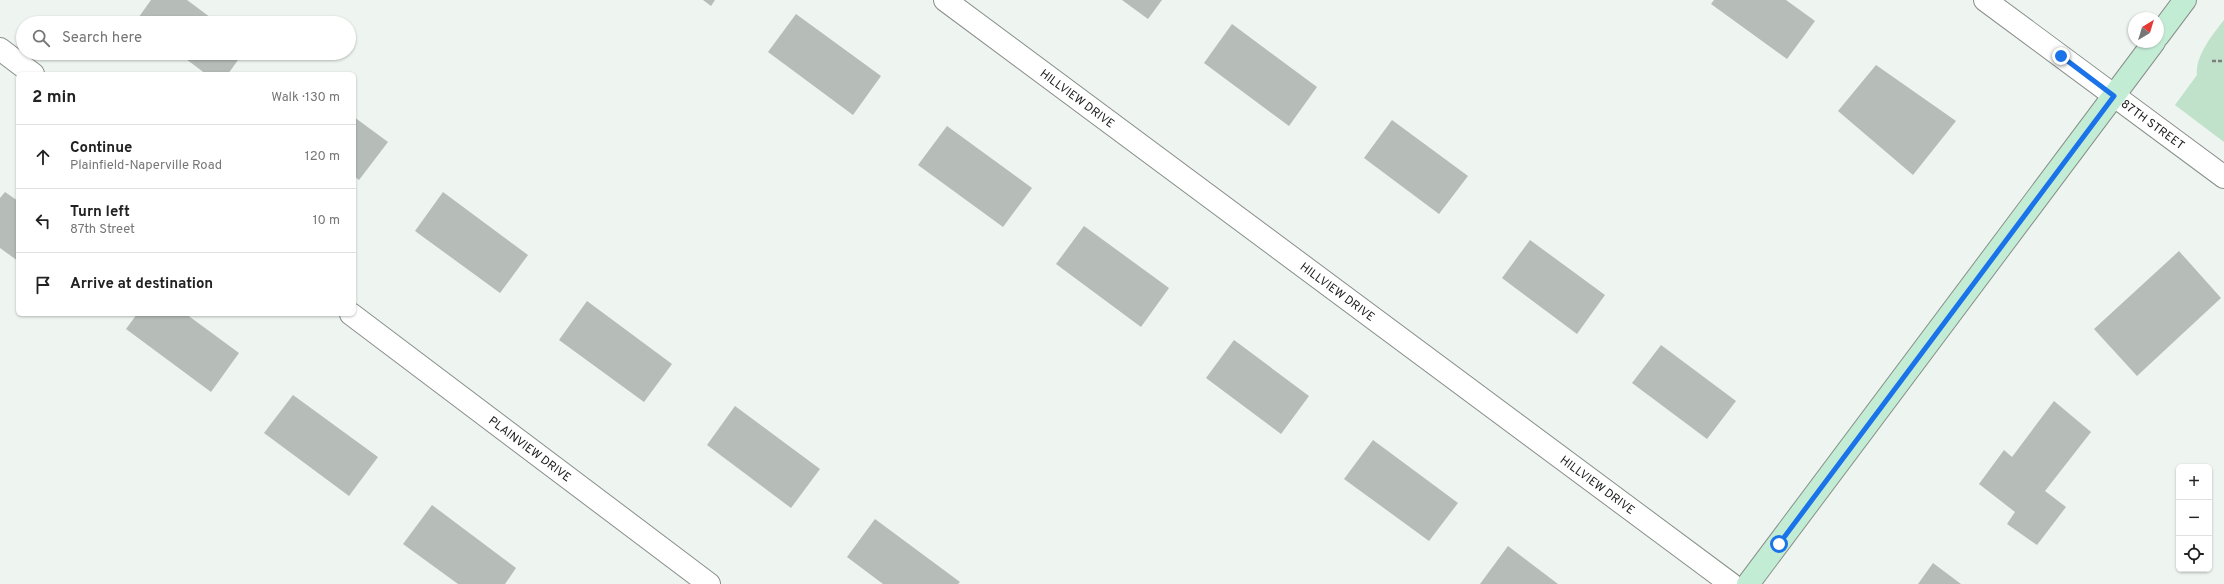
<!DOCTYPE html>
<html lang="en">
<head>
<meta charset="utf-8">
<style>
  :root { --surface:#fff; --page:#f2f2f2; --text:#222; --muted:#767676; --line:#e0e0e0 }
  body { margin:0; font-family:Overpass,sans-serif; background:var(--page); color:var(--text) }
  .controls { position:absolute; right:12px; bottom:12px; display:grid; overflow:hidden; border-radius:6px; box-shadow:0 1px 3px #0004 }
  .controls button { width:36px; height:36px; display:grid; place-items:center; padding:0; border:0; border-bottom:1px solid var(--line); background:var(--surface); color:var(--text); font:20px sans-serif }
  .compass { position:absolute; left:2128px; top:12px; width:36px; height:36px; border-radius:50%; background:var(--surface); box-shadow:0 1px 3px #0004; rotate:38deg }
  .stop { position:absolute; width:12px; height:12px; margin:-9px; border:3px solid #1a73e8; border-radius:50%; background:#fff }
  .stop.end { background:#1a73e8; border-color:#fff; box-shadow:0 1px 4px #0008 }
  .list { margin:0; padding:0; list-style:none }
  h2 { display:flex; justify-content:space-between; align-items:center; height:52px; margin:0; padding:0 16px; font-size:17px }
  h2 small { font-size:13px; font-weight:400; color:var(--muted) }
  .list li { display:grid; grid-template-columns:26px 1fr auto; gap:12px; align-items:center; box-sizing:border-box; height:64px; padding:0 16px; border-top:1px solid var(--line) }
  .list b { display:block; font-size:15px; white-space:nowrap }
  .list p { margin:0; font-size:13px; white-space:nowrap; color:var(--muted) }
  .list em { font-size:13px; font-style:normal; color:var(--muted) }
  .icon { flex:none; width:22px; height:22px; fill:none; stroke:currentColor; stroke-width:2; stroke-linecap:round; stroke-linejoin:round }
  .map { position:relative; flex:none; width:2224px; height:584px; overflow:hidden }
  .search { position:absolute; background:var(--surface); box-shadow:0 1px 3px #0004; left:16px; top:16px; width:340px; height:44px; display:flex; align-items:center; gap:10px; box-sizing:border-box; padding:0 14px; border-radius:22px; color:var(--muted); font-size:15px }
  .panel { position:absolute; background:var(--surface); box-shadow:0 1px 3px #0004; left:16px; top:72px; width:340px; height:244px; border-radius:6px }
  .map>svg:first-child { display:block }
</style>
</head>
<body>
<div class="map">
<svg width="2224" height="584" viewBox="0 0 2224 584">
  <rect width="100%" height="100%" fill="#eef4ef"/>
  <!-- green -->
  <path fill="#c0e1ca" d="M 2224,20 L 2224,142 L 2175,105 L 2197,75 C 2195,56 2213,34 2224,20 Z"/>
  <!-- building -->
  <path fill="#b6bcb7" d="M 151,0 L 187,0 L 218,23 L 138,23 L 136,21 Z
    M 703,0 L 715,0 L 711,6 Z
    M 1122,0 L 1162,0 L 1148,19 Z
    M 1714,0 L 1786,0 L 1815,21 L 1787,59 L 1711,4 Z
    M 796,14 L 881,76 L 853,115 L 768,52 Z
    M 1232,24 L 1317,87 L 1289,126 L 1204,63 Z
    M 178,53 L 243,53 L 228,74 L 206,74 Z
    M 1876,65 L 1956,121 L 1913,175 L 1838,111 Z
    M 354,117 L 388,142 L 359,180 L 354,176 Z
    M 1392,120 L 1468,176 L 1439,214 L 1364,158 Z
    M 947,126 L 1032,188 L 1003,227 L 918,165 Z
    M 5,192 L 18,201 L 18,261 L 0,248 L 0,198 Z
    M 443,192 L 528,255 L 500,293 L 415,231 Z
    M 1084,226 L 1169,288 L 1141,327 L 1056,264 Z
    M 1530,240 L 1605,295 L 1577,334 L 1502,278 Z
    M 2179,251 L 2221,298 L 2137,376 L 2094,329 Z
    M 587,301 L 672,364 L 644,402 L 559,340 Z
    M 137,314 L 186,314 L 239,353 L 211,392 L 126,329 Z
    M 1234,340 L 1309,396 L 1281,434 L 1206,378 Z
    M 1661,345 L 1736,401 L 1707,439 L 1632,383 Z
    M 293,395 L 378,457 L 349,496 L 264,433 Z
    M 2054,401 L 2091,432 L 2045,491 L 2066,507 L 2037,545 L 2007,524 L 2015,512 L 1979,484 L 2004,450 L 2012,457 Z
    M 735,406 L 820,469 L 791,508 L 707,445 Z
    M 1373,440 L 1458,503 L 1429,541 L 1344,479 Z
    M 432,505 L 516,568 L 505,584 L 458,584 L 403,544 Z
    M 875,519 L 960,582 L 958,584 L 883,584 L 847,557 Z
    M 1508,546 L 1558,584 L 1480,584 Z
    M 1933,563 L 1961,584 L 1918,584 Z"/>
  <g fill="none" stroke-linecap="round" stroke-linejoin="round">
    <!-- minor casing -->
    <g stroke="#898f8b" stroke-width="24">
      <g id="minor">
        <path id="s1" d="M 945,0 L 1731,584"/>
        <path d="M 0,49 L 33,74"/>
        <path id="s2" d="M 351,314 L 709,584"/>
      </g>
    </g>
    <!-- tertiary casing -->
    <g stroke="#898f8b" stroke-width="24">
      <g id="tertiary">
        <path id="s3" d="M 1985,0 L 2224,177"/>
      </g>
    </g>
    <!-- secondary casing -->
    <g stroke="#898f8b" stroke-width="24">
      <path id="secondary" d="M 2158,36 L 2185,0
        M 1748,584 L 2154,42"/>
    </g>
    <!-- path -->
    <path stroke="#7c7f7c" stroke-width="2.5" stroke-dasharray="4 2" stroke-linecap="butt" d="M 2212,61 L 2224,61"/>
    <!-- minor -->
    <use href="#minor" stroke="#fff" stroke-width="22"/>
    <!-- tertiary -->
    <use href="#tertiary" stroke="#fff" stroke-width="22"/>
    <!-- secondary -->
    <use href="#secondary" stroke="#c3ecd5" stroke-width="22"/>
  </g>
  <g fill="none" stroke-linecap="round" stroke-linejoin="round">
    <!-- route -->
    <path stroke="#1a73e8" stroke-width="5" d="M 1779,544 L 2114,96 L 2061,56"/>
  </g>
  <g text-anchor="middle" stroke-width="3.5" stroke-linejoin="round" paint-order="stroke">
    <!-- street labels -->
    <g font-size="12" fill="#181a18" stroke="#fff">
      <text dy="4" stroke="none"><textPath href="#s1" startOffset="165">HILLVIEW DRIVE</textPath></text>
      <text dy="4" stroke="none"><textPath href="#s3" startOffset="209">87TH STREET</textPath></text>
      <text dy="4" stroke="none"><textPath href="#s1" startOffset="489">HILLVIEW DRIVE</textPath></text>
      <text dy="4" stroke="none"><textPath href="#s2" startOffset="224">PLAINVIEW DRIVE</textPath></text>
      <text dy="4" stroke="none"><textPath href="#s1" startOffset="813">HILLVIEW DRIVE</textPath></text>
    </g>
  </g>
</svg>
<div class="controls">
<button>+</button>
<button>−</button>
<button><svg class="icon" aria-label="locate" viewBox="0 0 24 24"><circle cx="12" cy="12" r="6"/><path d="M12 2v4M12 18v4M2 12h4M18 12h4"/></svg></button>
</div>
<svg class="compass" viewBox="-18 -18 36 36"><path d="M0-13l5 13h-10z" fill="#e53935"/><path d="M0 13l5-13h-10z" fill="#767676"/></svg>
<div class="stop" style="left:1779px;top:544px"></div>
<div class="stop end" style="left:2061px;top:56px"></div>
<div class="search"><svg class="icon" aria-label="search" viewBox="0 0 24 24"><circle cx="10" cy="10" r="6"/><path d="M15 15l6 6"/></svg>Search here</div>
<section class="panel">
<h2>2 min<small>Walk · 130 m</small></h2>
<ul class="list">
<li><svg class="icon" aria-label="ahead" viewBox="0 0 24 24"><path d="M12 20V5M6 11l6-6 6 6"/></svg><div><b>Continue</b><p>Plainfield-Naperville Road</p></div><em>120 m</em></li>
<li><svg class="icon" aria-label="left" viewBox="0 0 24 24"><path d="M17 20v-9H6M10 6l-5 5 5 5"/></svg><div><b>Turn left</b><p>87th Street</p></div><em>10 m</em></li>
<li><svg class="icon" aria-label="arrive" viewBox="0 0 24 24"><path d="M6 21V4h12l-3 4 3 4H6"/></svg><div><b>Arrive at destination</b></div></li>
</ul>
</section>
</div>
</body>
</html>
